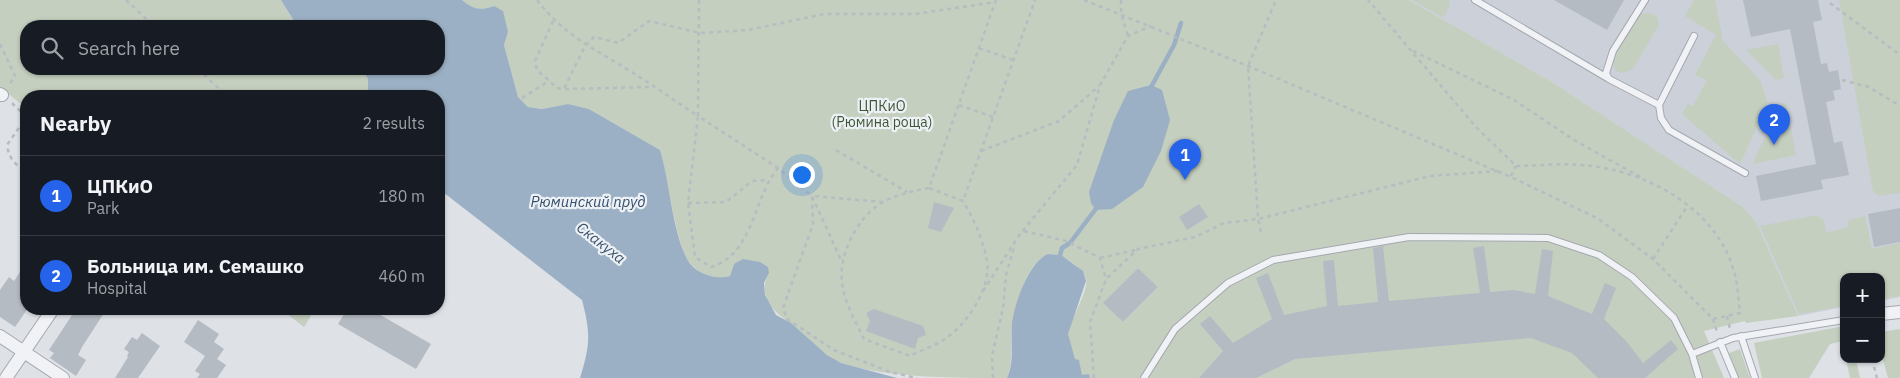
<!DOCTYPE html>
<html lang="en">
<head>
<meta charset="utf-8">
<style>
  :root { --surface:#171b24; --page:#242831; --text:#f1f3f6; --muted:#9ea1a6; --line:#363941; --accent:#2563eb }
  body { margin:0; font-family:"IBM Plex Sans",sans-serif; background:var(--page); color:var(--text) }
  .controls { position:absolute; right:15px; bottom:15px; display:grid; overflow:hidden; border-radius:10px; box-shadow:0 1px 4px #0004 }
  .controls button { width:45px; height:45px; display:grid; place-items:center; padding:0; border:0; border-bottom:1px solid var(--line); background:var(--surface); color:var(--text); font:25px sans-serif }
  .you { position:absolute; left:801px; top:174px; width:18px; height:18px; margin:-12px; border:4px solid #fff; border-radius:50%; background:#1a73e8; box-shadow:0 0 0 8px #1a73e833 }
  .badge { display:grid; place-items:center; width:32px; height:32px; border-radius:50%; background:var(--accent); color:#fff; font-size:16px; font-weight:700 }
  .pin { position:absolute; translate:-50% -41px; filter:drop-shadow(0 1px 2px #0008) }
  .pin::after { content:''; position:absolute; top:26px; width:18px; height:15px; background:inherit; clip-path:polygon(0 0,100% 0,50% 100%) }
  .list { margin:0; padding:0; list-style:none }
  h2 { display:flex; justify-content:space-between; align-items:center; height:65px; margin:0; padding:0 20px; font-size:21px }
  h2 small { font-size:16px; font-weight:400; color:var(--muted) }
  .list li { display:grid; grid-template-columns:32px 1fr auto; gap:15px; align-items:center; box-sizing:border-box; height:80px; padding:0 20px; border-top:1px solid var(--line) }
  .list b { display:block; font-size:19px; white-space:nowrap }
  .list p { margin:0; font-size:16px; white-space:nowrap; color:var(--muted) }
  .list em { font-size:16px; font-style:normal; color:var(--muted) }
  .icon { flex:none; width:28px; height:28px; fill:none; stroke:currentColor; stroke-width:2; stroke-linecap:round; stroke-linejoin:round }
  .map { position:relative; flex:none; width:1900px; height:378px; overflow:hidden }
  .search { position:absolute; background:var(--surface); box-shadow:0 1px 4px #0004; left:20px; top:20px; width:425px; height:55px; display:flex; align-items:center; gap:12px; box-sizing:border-box; padding:0 18px; border-radius:20px; color:var(--muted); font-size:19px }
  .panel { position:absolute; background:var(--surface); box-shadow:0 1px 4px #0004; left:20px; top:90px; width:425px; height:225px; border-radius:20px }
  .map>svg:first-child { display:block }
</style>
</head>
<body>
<div class="map">
<svg width="1900" height="378" viewBox="0 0 1900 378">
  <rect width="100%" height="100%" fill="#dee1e6"/>
  <!-- built -->
  <path fill="#ccd0d8" d="M 1409,0 L 1900,0 L 1900,297 L 1881,301 L 1881,277 L 1844,277 L 1844,307 L 1798,316 L 1756,222 L 1743,207 L 1552,82 Z"/>
  <!-- green -->
  <path fill="#c4cfbf" fill-rule="evenodd" d="M 0,0 L 281,0 L 297,26 L 26,26 L 26,69 L 362,69 L 368,79 L 368,96 L 26,96 L 26,108 L 0,87 Z
    M 462,0 L 1409,0 L 1552,82 L 1743,207 L 1756,222 L 1798,316 L 1746,323 L 1745,321 L 1704,331 L 1724,378 L 1090,378 L 1089,374 L 1082,376 L 1079,361 L 1075,359 C 1073,352 1068,341 1068,333 C 1070,319 1089,292 1086,279 C 1083,269 1075,265 1068,260 C 1034,236 1018,297 1013,321 C 1008,340 1015,359 1007,378 C 956,378 888,378 841,363 C 821,354 807,335 790,323 C 772,310 757,296 769,273 L 734,264 L 730,276 C 715,280 700,275 689,262 C 677,248 667,174 660,150 L 589,109 L 568,104 L 542,109 L 528,107 L 518,97 L 504,45 L 508,32 L 494,6 C 480,11 473,9 462,0 ZM 1138,268 L 1158,287 L 1123,322 L 1104,303 Z
    M 1412,0 L 1449,0 L 1450,3 L 1445,16 L 1442,17 Z
    M 1694,0 L 1715,0 L 1723,41 L 1760,80 L 1768,103 L 1740,164 L 1682,114 L 1688,104 L 1693,106 L 1707,80 L 1695,75 L 1716,35 L 1685,16 Z
    M 1839,0 L 1900,0 L 1900,193 L 1879,196 L 1873,191 Z
    M 1650,13 L 1657,16 L 1659,25 L 1633,69 L 1624,73 L 1616,71 L 1613,64 L 1614,56 L 1640,14 Z
    M 1778,44 L 1784,78 L 1776,80 L 1746,50 Z
    M 1786,103 L 1796,155 L 1753,164 L 1779,105 Z
    M 1817,215 L 1824,220 L 1826,233 L 1847,227 L 1849,220 L 1865,216 L 1872,249 L 1900,243 L 1900,296 L 1881,299 L 1881,277 L 1844,277 L 1844,306 L 1799,314 L 1760,226 Z
    M 281,309 L 315,309 L 304,327 Z
    M 1844,326 L 1844,341 L 1830,344 L 1809,378 L 1762,378 L 1754,343 Z
    M 1900,329 L 1900,378 L 1888,378 L 1881,353 L 1881,332 Z
    M 1740,349 L 1750,378 L 1738,378 L 1729,353 Z
    M 1846,359 L 1856,359 L 1860,378 L 1850,378 Z"/>
  <!-- water -->
  <path fill="#9bb0c4" d="M 281,0 L 462,0 C 473,9 480,11 494,6 L 503,11 L 508,32 L 504,45 L 518,97 L 528,107 L 542,109 L 568,104 L 589,109 L 660,150 C 670,183 672,230 687,259 C 695,274 715,280 730,276 L 734,264 L 743,259 L 760,262 L 768,267 L 769,273 L 764,283 L 765,295 L 776,315 L 791,323 L 827,355 L 841,363 L 897,378 L 580,378 C 590,346 591,334 582,300 L 439,189 L 439,96 L 368,96 L 368,79 L 362,69 L 439,69 L 439,26 L 297,26 Z
    M 1151,85 L 1162,90 L 1170,120 L 1161,151 L 1143,187 L 1112,209 L 1096,210 L 1091,203 L 1089,192 L 1114,120 L 1128,91 Z
    M 1048,254 L 1061,255 L 1083,271 L 1086,281 L 1068,334 L 1075,359 L 1079,360 L 1082,375 L 1089,374 L 1090,378 L 1007,378 C 1015,360 1010,343 1012,324 C 1014,304 1029,262 1048,254 Z"/>
  <g fill="none" stroke-linecap="round" stroke-linejoin="round">
    <!-- stream -->
    <path stroke="#9bb0c4" stroke-width="4.5" d="M 1150,89 L 1174,45 L 1181,23
      M 1059,259 L 1062,248 L 1070,243 L 1098,206"/>
  </g>
  <!-- building -->
  <path fill="#b5bbc3" d="M 1554,0 L 1624,0 L 1607,30 Z
    M 1743,0 L 1818,0 L 1822,20 L 1813,22 L 1821,64 L 1827,63 L 1829,72 L 1838,70 L 1841,89 L 1833,91 L 1835,100 L 1826,102 L 1834,143 L 1842,141 L 1849,175 L 1821,180 L 1823,189 L 1761,201 L 1756,176 L 1816,164 L 1790,29 L 1751,37 Z
    M 934,202 L 954,208 L 941,232 L 928,228 Z
    M 1199,204 L 1208,217 L 1187,230 L 1179,217 Z
    M 1900,208 L 1900,242 L 1874,247 L 1868,214 Z
    M 1383,246 L 1389,301 L 1480,293 L 1473,248 L 1484,246 L 1490,292 L 1514,290 L 1535,294 L 1542,249 L 1553,251 L 1548,296 L 1592,314 L 1605,283 L 1616,288 L 1604,319 L 1627,342 L 1643,363 L 1671,340 L 1678,349 L 1645,378 L 1598,378 L 1572,353 L 1531,338 L 1295,359 L 1256,378 L 1199,378 L 1223,351 L 1200,324 L 1210,316 L 1233,343 L 1272,319 L 1256,278 L 1268,273 L 1284,315 L 1327,306 L 1323,261 L 1334,260 L 1338,306 L 1378,302 L 1373,248 Z
    M 26,263 L 26,286 L 21,295 L 26,299 L 26,311 L 15,327 L 0,317 L 0,290 L 9,277 L 14,281 Z
    M 1138,268 L 1158,287 L 1123,322 L 1103,303 Z
    M 76,309 L 98,309 L 104,313 L 82,347 L 78,355 L 86,360 L 76,376 L 50,358 L 54,353 L 49,350 Z
    M 347,309 L 370,309 L 431,344 L 416,369 L 338,324 Z
    M 874,309 L 923,326 L 926,335 L 918,338 L 915,349 L 866,331 L 870,321 L 866,313 Z
    M 198,320 L 219,334 L 214,342 L 224,349 L 217,359 L 226,365 L 217,378 L 197,378 L 200,374 L 195,371 L 205,356 L 184,342 Z
    M 142,333 L 160,346 L 138,378 L 115,378 L 128,357 L 127,356 L 129,352 L 124,349 L 132,337 L 137,340 Z"/>
  <g fill="none" stroke-linecap="round" stroke-linejoin="round">
    <!-- service casing -->
    <g stroke="#a4a8b0" stroke-width="8">
      <path id="service" d="M 1475,0 L 1609,79
        M 1645,0 L 1613,51 L 1606,73 L 1609,79 L 1659,105
        M 1694,36 L 1659,105 L 1661,118 L 1669,130 L 1745,173
        M 1741,336 L 1755,378
        M 1720,342 L 1735,378
        M 1692,354 L 1733,338 L 1844,320
        M 1144,378 L 1175,329 L 1228,283 L 1273,260 L 1409,237 L 1548,238 L 1599,255 L 1632,277 L 1674,318 L 1692,354 L 1699,378"/>
    </g>
    <!-- minor casing -->
    <g stroke="#a4a8b0" stroke-width="14">
      <path id="minor" d="M 0,94 L 2,95
        M 1881,314 L 1900,312
        M 0,336 L 63,378
        M 6,378 L 53,309"/>
    </g>
    <!-- path -->
    <path stroke="#b8bcc1" stroke-width="2.5" stroke-dasharray="4 4" stroke-linecap="butt" d="M 126,0 L 154,26
      M 537,0 C 565,36 593,48 630,71 C 653,85 675,101 698,116 L 688,203 L 695,257 L 711,267 C 754,254 753,198 778,168
      M 699,0 L 698,116 L 778,168 L 812,196 L 841,260
      M 996,0 L 929,188 L 963,201 L 1035,0
      M 1084,0 L 1248,66 L 1511,177 L 1597,218 L 1653,259 L 1713,319 L 1740,313 C 1738,299 1738,282 1733,268 C 1713,205 1642,169 1581,165 C 1559,163 1537,166 1516,166 L 1476,127 L 1368,0
      M 1121,0 L 1121,13 L 1128,36
      M 1830,3 L 1900,55
      M 553,21 L 535,61 L 537,70 L 557,88 L 564,89 L 585,46 L 594,37 L 618,43 L 649,21 L 700,33 L 748,30 L 824,14 L 915,14 L 996,2
      M 0,44 L 15,76 L 9,85
      M 979,48 L 1013,60
      M 1413,51 L 1514,100 L 1574,140 L 1642,178
      M 198,69 L 227,96
      M 1842,80 L 1869,87 L 1900,106
      M 565,89 L 652,87
      M 522,98 L 549,81
      M 12,103 L 25,116 L 23,122 L 7,145 C 9,159 15,164 26,172
      M 959,105 L 993,117
      M 836,150 L 907,192
      M 981,151 L 1059,121 L 1099,86
      M 1511,176 L 1516,166
      M 929,188 C 913,191 899,194 885,201 C 859,214 838,254 842,282 C 844,301 855,321 864,339 L 910,356 C 921,350 935,346 945,339 C 967,324 991,289 987,261 C 983,240 974,219 963,201
      M 883,202 L 812,196 L 813,224 L 783,308 L 787,319 L 834,350 L 890,372 L 917,378
      M 688,203 L 726,202 L 752,181 L 768,180
      M 1024,231 L 1066,241 L 1100,258 L 1106,279
      M 1261,232 L 1258,219 L 1248,66 L 1276,0
      M 1100,258 L 1136,250
      M 1653,259 L 1688,205
      M 983,291 L 1020,234 L 1077,165 L 1100,85 L 1128,36 L 1151,26
      M 1727,316 L 1730,329
      M 1713,319 L 1717,332
      M 1872,359 L 1877,378
      M 993,378 L 992,356 L 1003,308 L 1006,275 L 1015,244
      M 1094,378 L 1090,322 L 1106,279 L 1138,249 L 1195,237 L 1224,223 L 1258,219 L 1430,176 L 1498,171"/>
    <!-- service -->
    <use href="#service" stroke="#f0f2f5" stroke-width="6"/>
    <!-- minor -->
    <use href="#minor" stroke="#f0f2f5" stroke-width="12"/>
  </g>
  <g text-anchor="middle" stroke-width="4.5" stroke-linejoin="round" paint-order="stroke">
    <!-- park labels -->
    <g font-size="14" fill="#3d5636" stroke="#edf0f4">
      <text x="882" y="111">ЦПКиО<tspan x="882" dy="16">(Рюмина роща)</tspan></text>
    </g>
    <!-- water labels -->
    <g font-size="15" font-style="italic" fill="#35506c" stroke="#edf0f4">
      <text x="588" y="207">Рюминский пруд</text>
      <text transform="translate(601 243) rotate(38)" y="5">Скакуха</text>
    </g>
  </g>
</svg>
<div class="controls">
<button>+</button>
<button>−</button>
</div>
<div class="you"></div>
<div class="pin badge" style="left:1185px;top:180px">1</div>
<div class="pin badge" style="left:1774px;top:145px">2</div>
<div class="search"><svg class="icon" aria-label="search" viewBox="0 0 24 24"><circle cx="10" cy="10" r="6"/><path d="M15 15l6 6"/></svg>Search here</div>
<section class="panel">
<h2>Nearby<small>2 results</small></h2>
<ul class="list">
<li><span class="badge">1</span><div><b>ЦПКиО</b><p>Park</p></div><em>180 m</em></li>
<li><span class="badge">2</span><div><b>Больница им. Семашко</b><p>Hospital</p></div><em>460 m</em></li>
</ul>
</section>
</div>
</body>
</html>
